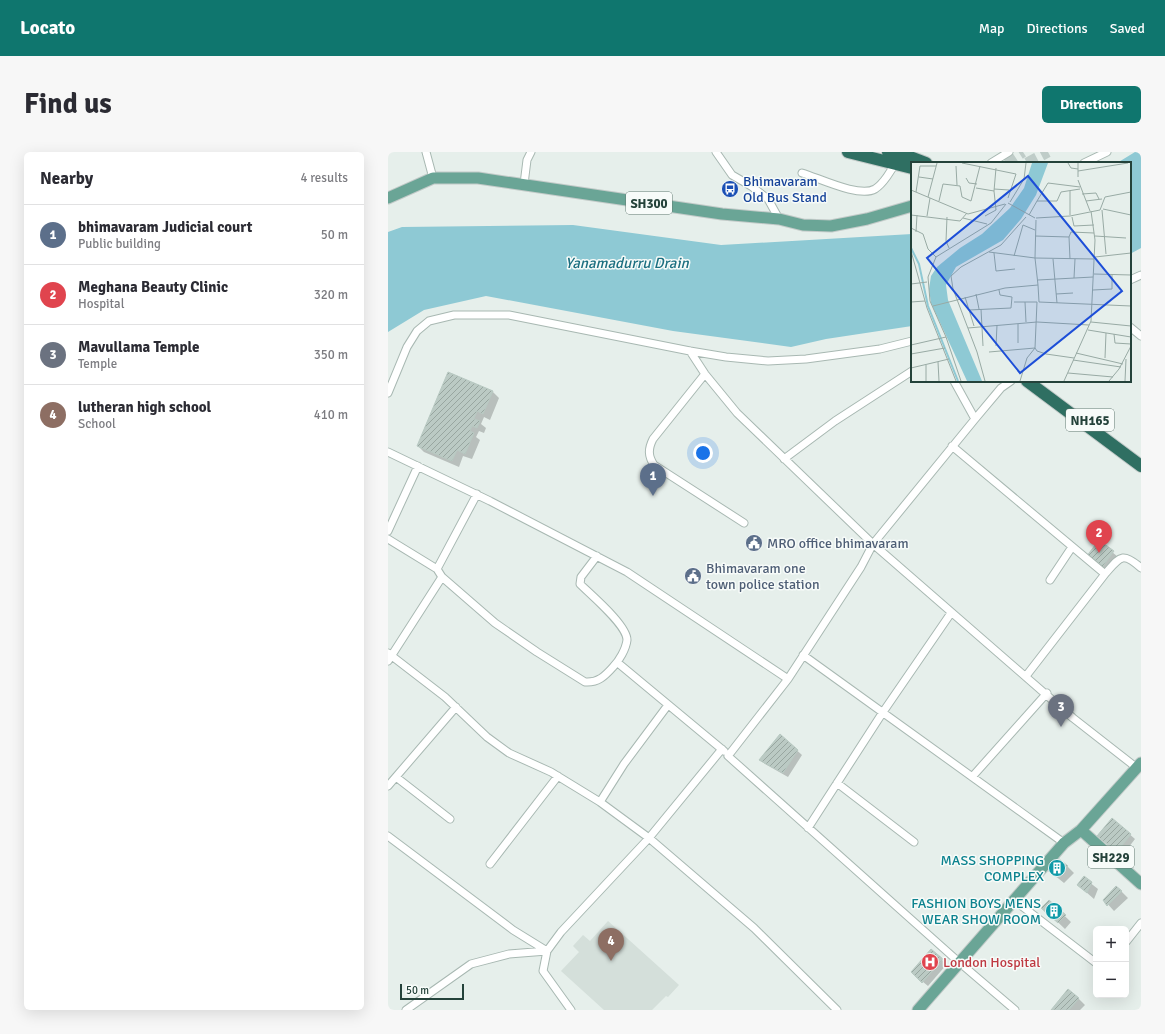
<!DOCTYPE html>
<html lang="en">
<head>
<meta charset="utf-8">
<style>
  :root { --surface:#fff; --page:#f7f7f7; --text:#2b2b33; --muted:#7c7c81; --line:#e1e1e2; --accent:#0f766e }
  body { margin:0; font-family:Signika,sans-serif; background:var(--page); color:var(--text) }
  .controls { position:absolute; right:12px; bottom:12px; display:grid; overflow:hidden; border-radius:6px; box-shadow:0 4px 16px #0002 }
  .controls button { width:36px; height:36px; display:grid; place-items:center; padding:0; border:0; border-bottom:1px solid var(--line); background:var(--surface); color:var(--text); font:20px sans-serif }
  .scale { position:absolute; left:12px; bottom:10px; width:64px; box-sizing:border-box; padding-left:4px; border:2px solid #24423a; border-top:0; font-size:11px; line-height:14px; white-space:nowrap; color:#24423a; -webkit-text-stroke:3px #f7fbf9; paint-order:stroke }
  .you { position:absolute; left:315px; top:301px; width:14px; height:14px; margin:-10px; border:3px solid #fff; border-radius:50%; background:#1a73e8; box-shadow:0 0 0 6px #1a73e833 }
  .badge { display:grid; place-items:center; width:26px; height:26px; border-radius:50%; background:var(--accent); color:#fff; font-size:13px; font-weight:700 }
  .pin { position:absolute; translate:-50% -33px; filter:drop-shadow(0 1px 2px #0008) }
  .pin::after { content:''; position:absolute; top:21px; width:14px; height:12px; background:inherit; clip-path:polygon(0 0,100% 0,50% 100%) }
  .list { margin:0; padding:0; list-style:none }
  h2 { display:flex; justify-content:space-between; align-items:center; height:52px; margin:0; padding:0 16px; font-size:17px }
  h2 small { font-size:13px; font-weight:400; color:var(--muted) }
  .list li { display:grid; grid-template-columns:26px 1fr auto; gap:12px; align-items:center; box-sizing:border-box; height:60px; padding:0 16px; border-top:1px solid var(--line) }
  .list b { display:block; font-size:15px; white-space:nowrap }
  .list p { margin:0; font-size:13px; white-space:nowrap; color:var(--muted) }
  .list em { font-size:13px; font-style:normal; color:var(--muted) }
  .map { position:relative; flex:none; width:753px; height:858px; overflow:hidden; border-radius:6px }
  header { display:flex; align-items:center; gap:24px; box-sizing:border-box; height:56px; padding:0 20px; background:var(--accent); color:#fff }
  header strong { font-size:19px }
  nav { display:flex; gap:22px; margin-inline-start:auto; font-size:14px }
  .intro { display:flex; align-items:center; justify-content:space-between; box-sizing:border-box; height:96px; padding:0 24px }
  h1 { margin:0; font-size:28px }
  .button { padding:10px 18px; border-radius:6px; background:var(--accent); color:#fff; font-size:14px; font-weight:700 }
  main { display:flex; gap:24px; padding:0 24px }
  aside { flex:1; background:var(--surface); border-radius:6px; box-shadow:0 4px 16px #0002 }
  .map>svg:first-child { display:block }
</style>
</head>
<body>
<header>
<strong>Locato</strong>
<nav><a>Map</a><a>Directions</a><a>Saved</a></nav>
</header>
<div class="intro"><h1>Find us</h1><a class="button">Directions</a></div>
<main>
<aside>
<h2>Nearby<small>4 results</small></h2>
<ul class="list">
<li><span class="badge" style="background:#5c6f8a">1</span><div><b>bhimavaram Judicial court</b><p>Public building</p></div><em>50 m</em></li>
<li><span class="badge" style="background:#e0444e">2</span><div><b>Meghana Beauty Clinic</b><p>Hospital</p></div><em>320 m</em></li>
<li><span class="badge" style="background:#6b7280">3</span><div><b>Mavullama Temple</b><p>Temple</p></div><em>350 m</em></li>
<li><span class="badge" style="background:#8d6e63">4</span><div><b>lutheran high school</b><p>School</p></div><em>410 m</em></li>
</ul>
</aside>
<div class="map">
<svg width="753" height="858" viewBox="0 0 753 858">
  <defs>
    <pattern id="building-hatch" width="6" height="6" patternUnits="userSpaceOnUse"><rect width="6" height="6" fill="#bbcac4"/><path d="M-1 1l2-2M0 6l6-6M5 7l2-2" fill="none" stroke="#98a6a0"/></pattern>
  </defs>
  <rect width="100%" height="100%" fill="#e6efeb"/>
  <!-- built -->
  <path fill="#d4dfda" d="M 220,769 L 291,833 L 280,845 L 278,844 L 264,858 L 216,858 L 173,819 L 191,800 L 185,794 L 195,783 L 202,789 Z"/>
  <!-- water -->
  <path fill="#8ec9d4" d="M 747,0 L 753,0 L 753,96 L 742,102 L 742,11 L 729,11 Z
    M 185,73 L 333,93 L 524,82 L 524,174 L 438,187 L 403,195 L 285,179 L 98,144 L 36,158 L 0,180 L 0,80 L 14,75 Z"/>
  <!-- shadow -->
  <path fill="#0003" d="M 104,239 L 111,246 L 102,268 L 96,265 L 93,272 L 98,276 L 96,281 L 91,279 L 88,285 L 92,288 L 84,307 L 75,304 L 71,315 L 36,300 L 30,294 Z
    M 711,389 L 730,405 L 718,420 L 703,409 Z
    M 393,584 L 414,603 L 400,625 L 377,612 L 372,608 Z
    M 724,667 L 747,687 L 734,704 L 715,688 Z
    M 679,714 L 686,721 L 676,731 L 660,718 Z
    M 696,726 L 710,737 L 706,747 L 690,733 Z
    M 733,739 L 740,746 L 726,759 L 716,748 Z
    M 661,749 L 683,770 L 677,777 L 655,756 Z
    M 554,808 L 559,812 L 540,834 L 529,825 Z
    M 690,846 L 697,853 L 692,858 L 664,858 Z"/>
  <!-- building -->
  <path fill="url(#building-hatch)" stroke="#b8c9c2" d="M 60,220 L 105,239 L 95,262 L 89,259 L 86,267 L 92,269 L 89,276 L 84,274 L 82,279 L 86,281 L 77,302 L 69,298 L 64,309 L 29,294 Z
    M 711,388 L 726,399 L 713,417 L 698,405 Z
    M 392,582 L 410,598 L 395,621 L 371,608 Z
    M 724,666 L 743,682 L 729,700 L 709,684 Z
    M 670,706 L 680,714 L 669,725 L 659,718 Z
    M 696,724 L 704,730 L 699,741 L 689,733 Z
    M 728,734 L 734,739 L 719,754 L 715,748 Z
    M 661,748 L 678,763 L 670,771 L 653,756 Z
    M 543,797 L 555,807 L 534,831 L 523,820 Z
    M 680,837 L 691,846 L 681,858 L 663,858 Z"/>
  <g fill="none" stroke-linecap="round" stroke-linejoin="round">
    <!-- primary-tunnel -->
    <path stroke="#bfccc8" stroke-width="11" stroke-dasharray="11 5.5" stroke-linecap="butt" d="M 618,11 L 635,0
      M 639,11 L 660,0"/>
    <!-- street casing -->
    <g stroke="#a8b8b2" stroke-width="9">
      <path id="street" d="M 38,0 L 45,26
        M 328,0 L 344,23 L 363,34 L 380,47 L 391,67
        M 603,11 L 621,0
        M 696,11 L 719,0
        M 414,21 C 431,26 471,46 487,37 C 495,32 504,18 508,9
        M 136,32 L 139,8 L 143,0
        M 742,128 L 753,123
        M 742,175 L 753,184
        M 302,199 L 317,222 L 349,261 L 485,392 L 685,566 L 749,616
        M 317,222 L 265,287 C 260,297 260,304 266,313 L 356,371
        M 566,229 L 587,267
        M 0,241 L 19,195 L 29,179 L 41,169 L 66,163 L 121,163 L 302,199 L 338,205 L 380,209 L 418,207 L 492,197 L 524,189
        M 564,294 L 717,422 C 732,405 734,399 753,416
        M 0,300 L 102,349 L 239,420 L 400,527 L 340,604 L 572,811 L 627,858
        M 396,307 L 447,269 L 524,219
        M 0,379 L 30,314
        M 0,387 L 49,417 L 54,425 L 107,471 L 149,500 L 197,530 C 210,531 217,524 225,515 C 231,509 238,497 239,488 C 239,473 203,443 192,432 L 193,425 L 209,404
        M 49,417 L 89,342
        M 662,428 L 684,395
        M 0,501 L 57,545 L 99,585 L 121,601 L 163,620 L 212,650 L 261,686 L 366,776 L 449,858
        M 415,503 L 676,691
        M 0,509 L 54,425
        M 230,511 L 336,599
        M 638,524 L 717,422
        M 400,527 L 473,415 L 485,392 L 587,267 L 613,236 L 623,229
        M 8,625 L 62,667
        M 584,625 L 659,541
        M 449,631 L 526,690
        M 0,634 L 68,555
        M 212,650 L 236,612 L 280,553
        M 420,676 L 495,560 L 563,461
        M 0,684 L 125,778 L 159,799 L 173,780 L 261,686 L 334,597
        M 102,712 L 170,624
        M 626,748 L 708,811
        M 738,790 L 753,771
        M 18,858 L 83,812 L 121,802 L 159,799 L 155,819 L 183,858"/>
    </g>
    <!-- primary casing -->
    <g stroke="#c2cac8" stroke-width="13">
      <path id="primary" d="M 0,46 L 45,26 L 90,26 L 334,62 L 391,67 L 415,73 L 443,74 L 479,67 L 524,54
        M 693,678 L 753,732
        M 530,858 L 676,691 L 693,678 L 753,611"/>
    </g>
    <!-- highway casing -->
    <g stroke="#c2cac8" stroke-width="14">
      <path id="highway" d="M 460,0 L 524,16
        M 500,0 L 522,5 L 538,11
        M 639,229 L 753,314"/>
    </g>
    <!-- street -->
    <use href="#street" stroke="#fff" stroke-width="7"/>
    <!-- primary -->
    <use href="#primary" stroke="#6aa596" stroke-width="11"/>
    <!-- highway -->
    <use href="#highway" stroke="#2f6f62" stroke-width="12"/>
  </g>
  <!-- icons -->
  <defs>
    <g id="bus-disc" transform="scale(0.9)"><circle r="9.5" fill="#1a4fb4" stroke="#f7fbf9"/><path d="M-5-6H5V4H4V6H2V4H-2V6H-4V4H-5ZM-3.5-4V0h7V-4ZM-3.5 1.2v1.5H-2V1.2ZM2 1.2v1.5H3.5V1.2Z" fill="#fff"/></g>
    <g id="civic-disc" transform="scale(0.9)"><circle r="9.5" fill="#5c6f8a" stroke="#f7fbf9"/><path d="M-.6-6.5H3V-4.5H.6V-3L4-1V1h2V6H-6V1h2V-1L-.6-3ZM-1.2 2.5V6h2.4V2.5Z" fill="#fff"/></g>
    <g id="building-disc" transform="scale(0.9)"><circle r="9.5" fill="#0f9aa8" stroke="#f7fbf9"/><path d="M-4-6H4V6H1V3H-1V6H-4ZM-2.5-4.3h1.7v1.8h-1.7ZM.8-4.3h1.7v1.8H.8ZM-2.5-1h1.7V.8h-1.7ZM.8-1h1.7V.8H.8Z" fill="#fff"/></g>
    <g id="hospital-disc" transform="scale(0.9)"><circle r="9.5" fill="#e0444e" stroke="#f7fbf9"/><path d="M-5-5h3v3.5h4V-5h3V5h-3V1.5h-4V5h-3Z" fill="#fff"/></g>
  </defs>
  <g fill-rule="evenodd">
    <use href="#bus-disc" x="342" y="37"/>
    <use href="#civic-disc" x="366" y="391"/>
    <use href="#civic-disc" x="305" y="424"/>
    <use href="#building-disc" x="669" y="716"/>
    <use href="#building-disc" x="666" y="759"/>
    <use href="#hospital-disc" x="542" y="810"/>
  </g>
  <g text-anchor="middle" stroke-width="3" stroke-linejoin="round" paint-order="stroke">
    <!-- shield labels -->
    <g fill="#f7fbf9" stroke="#637a73" stroke-width="1">
      <rect x="238" y="40" width="46" height="22" rx="3"/>
      <rect x="678" y="257" width="48" height="22" rx="3"/>
      <rect x="700" y="694" width="46" height="22" rx="3"/>
    </g>
    <g font-size="13" font-weight="bold" fill="#24423a">
      <text x="261" y="56">SH300</text>
      <text x="702" y="273">NH165</text>
      <text x="723" y="710">SH229</text>
    </g>
    <!-- transit labels -->
    <g font-size="14" fill="#164399" stroke="#f7fbf9" text-anchor="start">
      <text x="355" y="34">Bhimavaram<tspan x="355" dy="16">Old Bus Stand</tspan></text>
    </g>
    <!-- service labels -->
    <g font-size="14" fill="#4e5e75" stroke="#f7fbf9" text-anchor="start">
      <text x="379" y="396">MRO office bhimavaram</text>
      <text x="318" y="421">Bhimavaram one<tspan x="318" dy="16">town police station</tspan></text>
    </g>
    <!-- culture labels -->
    <g font-size="14" fill="#0d838f" stroke="#f7fbf9" text-anchor="end">
      <text x="656" y="713">MASS SHOPPING<tspan x="656" dy="16">COMPLEX</tspan></text>
      <text x="653" y="756">FASHION BOYS MENS<tspan x="653" dy="16">WEAR SHOW ROOM</tspan></text>
    </g>
    <!-- health labels -->
    <g font-size="14" fill="#be3a42" stroke="#f7fbf9" text-anchor="start">
      <text x="555" y="815">London Hospital</text>
    </g>
    <!-- water labels -->
    <g font-size="15" font-style="italic" fill="#1c6f80" stroke="#f7fbf9">
      <text x="239" y="116">Yanamadurru Drain</text>
    </g>
  </g>
  <!-- overview -->
  <g transform="translate(523 10)">
    <rect width="220" height="220" fill="#e6efeb"/>
    <path d="M 121,1 L 137,1 L 125,33 L 110,57 L 92,78 L 45,105 L 35,123 L 37,138 L 71,219 L 56,219 L 20,141 L 18,127 L 20,114 L 26,105 L 49,86 L 71,72 L 99,46 L 113,26 Z" fill="#8ec9d4"/>
    <path fill="none" stroke="#8ec9d4" stroke-width="2" d="M 0,86 L 8,102 L 17,144 L 47,219"/>
    <path fill="none" stroke="#98aaa4" stroke-width="1" d="M 51,1 L 105,12 L 97,36M 157,1 L 160,6 L 167,7M 167,1 L 167,15M 45,4 L 46,23M 167,9 L 217,1M 8,15 L 22,17M 55,16 L 58,21 L 66,22M 167,18 L 179,49M 65,26 L 83,29M 83,27 L 98,28M 0,28 L 57,52 L 94,42M 5,30 L 9,4 L 25,4M 171,32 L 185,31 L 188,37M 17,35 L 26,1M 28,39 L 32,22 L 49,24 L 51,35 L 60,39 L 69,4M 126,39 L 137,21 L 169,25M 175,39 L 191,37M 99,40 L 113,17 L 115,1M 97,41 L 124,56M 192,47 L 220,53M 191,48 L 195,92M 0,53 L 49,59 L 56,51M 118,53 L 126,39 L 146,39 L 150,30 L 169,27M 159,53 L 159,29M 16,54 L 19,36M 74,54 L 85,48 L 83,29 L 85,6M 36,55 L 35,79 L 38,86M 161,55 L 163,64 L 183,63M 52,56 L 76,62M 125,56 L 159,54 L 189,48 L 194,35 L 220,30M 125,58 L 124,96 L 127,123M 112,63 L 124,68M 0,66 L 12,72 L 17,87 L 25,95M 5,70 L 6,53M 124,74 L 158,75 L 160,70 L 183,71M 184,74 L 215,76M 158,75 L 159,97M 0,89 L 16,146 L 45,219M 78,90 L 124,96 L 183,97M 83,91 L 85,109 L 104,107M 103,94 L 112,63M 184,95 L 220,91M 142,97 L 146,141M 183,112 L 220,113M 163,116 L 164,97M 127,118 L 182,115M 0,122 L 16,120M 182,128 L 201,127 L 201,113M 65,132 L 68,147M 145,132 L 162,131M 54,135 L 63,164M 0,140 L 14,139M 103,140 L 126,140M 114,140 L 115,160M 22,144 L 94,126 L 127,123 L 128,140 L 220,144M 70,147 L 72,184M 58,148 L 100,146 L 101,135 L 89,133 L 88,128M 180,160 L 220,164M 107,162 L 107,181M 57,166 L 126,160 L 178,163M 177,168 L 220,175M 203,172 L 204,181 L 220,182M 0,183 L 35,175M 85,184 L 86,163M 78,190 L 124,186 L 126,140M 165,191 L 212,202M 0,192 L 34,186M 194,196 L 195,171M 162,198 L 210,205M 27,200 L 28,219M 15,203 L 15,219M 0,206 L 38,197M 157,211 L 202,215M 50,219 L 35,175 L 19,139 L 17,115 L 25,95 L 80,61 L 95,42M 74,219 L 66,190 L 42,127 L 40,114 L 50,105 L 90,83 L 115,55M 109,219 L 116,196 L 124,186 L 126,189 L 135,192 L 163,196M 153,219 L 180,159 L 184,78 L 180,49M 198,219 L 208,207 L 220,184M 214,219 L 215,197"/>
    <path fill="#1d4ed8" fill-opacity="0.15" stroke="#1d4ed8" stroke-width="2" d="M 117,14 L 211,129 L 109,211 L 16,96 Z"/>
    <rect width="220" height="220" fill="none" stroke="#24423a" stroke-width="2"/>
  </g>
</svg>
<div class="controls">
<button>+</button>
<button>−</button>
</div>
<div class="scale">50 m</div>
<div class="you"></div>
<div class="pin badge" style="left:265px;top:344px;background:#5c6f8a">1</div>
<div class="pin badge" style="left:711px;top:401px;background:#e0444e">2</div>
<div class="pin badge" style="left:673px;top:575px;background:#6b7280">3</div>
<div class="pin badge" style="left:223px;top:809px;background:#8d6e63">4</div>
</div>
</main>
</body>
</html>
